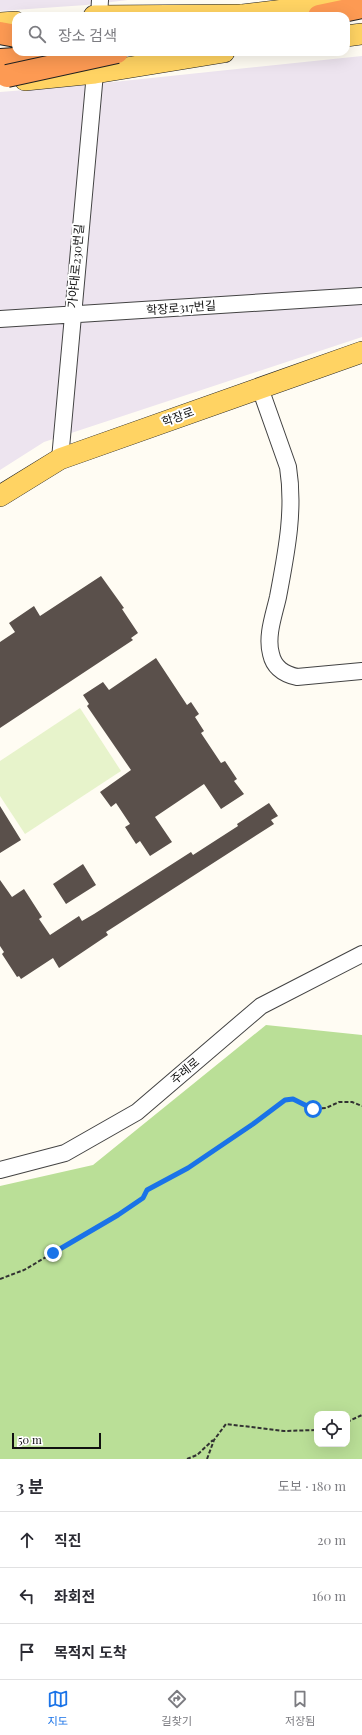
<!DOCTYPE html>
<html lang="ko">
<head>
<meta charset="utf-8">
<style>
  :root { --surface:#fff; --page:#f2f2f3; --text:#2b2b33; --muted:#7c7c81; --line:#e1e1e2; --accent:#1a73e8 }
  body { margin:0; font-family:"Playfair Display","Noto Sans KR",serif; background:var(--page); color:var(--text) }
  .controls { position:absolute; right:12px; bottom:12px; display:grid; overflow:hidden; border-radius:8px; box-shadow:0 4px 16px #0002 }
  .controls button { width:36px; height:36px; display:grid; place-items:center; padding:0; border:0; border-bottom:1px solid var(--line); background:var(--surface); color:var(--text); font:20px sans-serif }
  .scale { position:absolute; left:12px; bottom:10px; width:89px; box-sizing:border-box; padding-left:4px; border:2px solid #101010; border-top:0; font-size:11px; line-height:14px; white-space:nowrap; color:#101010; -webkit-text-stroke:3px #fff; paint-order:stroke }
  .stop { position:absolute; width:12px; height:12px; margin:-9px; border:3px solid #1a73e8; border-radius:50%; background:#fff }
  .stop.end { background:#1a73e8; border-color:#fff; box-shadow:0 1px 4px #0008 }
  .list { margin:0; padding:0; list-style:none }
  h2 { display:flex; justify-content:space-between; align-items:center; height:52px; margin:0; padding:0 16px; font-size:17px }
  h2 small { font-size:13px; font-weight:400; color:var(--muted) }
  .list li { display:grid; grid-template-columns:26px 1fr auto; gap:12px; align-items:center; box-sizing:border-box; height:56px; padding:0 16px; border-top:1px solid var(--line) }
  .list b { display:block; font-size:15px; white-space:nowrap }
  .list em { font-size:13px; font-style:normal; color:var(--muted) }
  .icon { flex:none; width:22px; height:22px; fill:none; stroke:currentColor; stroke-width:2; stroke-linecap:round; stroke-linejoin:round }
  .map { position:relative; flex:none; width:362px; height:1459px; overflow:hidden }
  .search { position:absolute; background:var(--surface); box-shadow:0 4px 16px #0002; left:12px; right:12px; top:12px; height:44px; display:flex; align-items:center; gap:10px; box-sizing:border-box; padding:0 14px; border-radius:12px; color:var(--muted); font-size:15px }
  .sheet { height:220px; background:var(--surface) }
  nav { display:flex; justify-content:space-around; align-items:center; box-sizing:border-box; height:56px; border-top:1px solid var(--line); background:var(--surface); font-size:11px; color:var(--muted) }
  nav a { display:grid; justify-items:center; gap:2px }
  nav .on { color:var(--accent) }
  .map>svg:first-child { display:block }
</style>
</head>
<body>
<div class="map">
<svg width="362" height="1459" viewBox="0 0 362 1459">
  <rect width="100%" height="100%" fill="#fffcf3"/>
  <!-- industrial -->
  <path fill="#ede4ef" d="M 0,0 L 128,0 L 86,5 L 0,11 Z
    M 362,56 L 362,337 L 44,442 L 0,470 L 0,92 L 75,86 Z"/>
  <!-- forest -->
  <path fill="#badf97" fill-rule="evenodd" d="M 266,1025 L 362,1035 L 362,1459 L 0,1459 L 0,1186 L 93,1165 ZM 317,1414 L 347,1414 L 347,1444 L 317,1444 Z"/>
  <!-- pitch -->
  <path fill="#e7f3cb" d="M 80,708 L 121,771 L 25,834 L 0,796 L 0,761 Z"/>
  <!-- building -->
  <path fill="#5a504b" d="M 101,576 L 124,608 L 122,609 L 138,633 L 131,638 L 133,640 L 0,728 L 0,642 L 15,632 L 9,623 L 34,606 L 40,616 Z
    M 156,658 L 187,705 L 191,702 L 199,714 L 195,717 L 204,731 L 201,733 L 221,763 L 225,761 L 237,779 L 234,781 L 244,794 L 221,809 L 204,784 L 155,817 L 172,842 L 150,856 L 140,841 L 136,844 L 125,827 L 130,824 L 116,803 L 111,807 L 100,792 L 131,770 L 87,706 L 89,704 L 83,695 L 103,682 L 109,690 Z
    M 269,803 L 278,816 L 271,820 L 274,824 L 106,932 L 108,935 L 59,968 L 53,958 L 21,979 L 19,976 L 17,977 L 2,954 L 4,952 L 0,946 L 0,880 L 12,897 L 24,889 L 42,917 L 39,919 L 50,935 L 79,916 L 82,921 L 94,914 L 191,852 L 193,855 L 238,826 L 237,824 Z
    M 0,806 L 21,840 L 0,853 Z
    M 83,864 L 96,885 L 66,904 L 53,884 Z"/>
  <g fill="none" stroke-linecap="round" stroke-linejoin="round">
    <!-- minor casing -->
    <g stroke="#434343" stroke-width="18">
      <path id="minor" d="M 99,16 L 100,0
        M 0,319 L 362,296
        M 260,388 L 288,467 C 295,511 286,554 278,597 C 274,615 266,636 271,654 C 274,668 284,674 297,677 L 362,671
        M 60,459 L 95,73
        M 0,1170 L 65,1153 L 137,1112 L 261,1006 L 362,954"/>
    </g>
    <!-- major casing -->
    <g stroke="#212121" stroke-width="22">
      <path id="major" d="M 94,16 L 241,15
        M 234,16 L 342,3
        M 0,23 L 16,22
        M 346,36 L 362,34
        M 25,80 L 95,73 L 224,52
        M 0,496 L 60,459 L 362,352"/>
    </g>
    <!-- highway casing -->
    <g stroke="#212121" stroke-width="24">
      <path id="highway" d="M 319,16 L 362,7
        M 0,33 L 16,36
        M 0,60 L 73,55"/>
    </g>
    <!-- path -->
    <path stroke="#323232" stroke-width="2" stroke-dasharray="4 2" stroke-linecap="butt" d="M 0,1279 L 24,1270 L 118,1215 L 143,1198 L 147,1190 L 188,1168 L 253,1125 L 285,1100 L 293,1099 L 313,1109 L 326,1108 L 339,1102 L 352,1102 L 362,1106
      M 347,1422 L 362,1415
      M 187,1459 L 197,1455 L 213,1440
      M 207,1459 L 214,1440 L 226,1424 L 284,1431 L 317,1430"/>
    <!-- minor -->
    <use href="#minor" stroke="#fff" stroke-width="16"/>
    <!-- major -->
    <use href="#major" stroke="#ffd363" stroke-width="21"/>
    <!-- highway -->
    <use href="#highway" stroke="#fd9a53" stroke-width="22"/>
    <!-- highway-bridge casing -->
    <g stroke="#212121" stroke-width="24" stroke-linecap="butt">
      <path id="highway-bridge" d="M 7,76 L 117,52"/>
    </g>
    <!-- highway-bridge -->
    <use href="#highway-bridge" stroke="#fd9a53" stroke-width="22"/>
  </g>
  <g fill="none" stroke-linecap="round" stroke-linejoin="round">
    <!-- route -->
    <path stroke="#1a73e8" stroke-width="5" d="M 53,1253 L 118,1215 L 143,1198 L 147,1190 L 188,1168 L 253,1124 L 285,1100 L 293,1099 L 313,1109"/>
  </g>
  <g text-anchor="middle" stroke-width="4" stroke-linejoin="round" paint-order="stroke">
    <!-- street labels -->
    <g font-size="12" fill="#101010" stroke="#fff">
      <text transform="translate(76 266) rotate(-85)" y="4">가야대로230번길</text>
      <text transform="translate(181 308) rotate(-4)" y="4">학장로317번길</text>
      <text transform="translate(178 417) rotate(-20)" y="4">학장로</text>
      <text transform="translate(185 1071) rotate(-40)" y="4">주례로</text>
    </g>
  </g>
</svg>
<div class="controls">
<button><svg class="icon" aria-label="locate" viewBox="0 0 24 24"><circle cx="12" cy="12" r="6"/><path d="M12 2v4M12 18v4M2 12h4M18 12h4"/></svg></button>
</div>
<div class="scale">50 m</div>
<div class="stop" style="left:313px;top:1109px"></div>
<div class="stop end" style="left:53px;top:1253px"></div>
<div class="search"><svg class="icon" aria-label="search" viewBox="0 0 24 24"><circle cx="10" cy="10" r="6"/><path d="M15 15l6 6"/></svg>장소 검색</div>
</div>
<section class="sheet">
<h2>3 분<small>도보 · 180 m</small></h2>
<ul class="list">
<li><svg class="icon" aria-label="ahead" viewBox="0 0 24 24"><path d="M12 20V5M6 11l6-6 6 6"/></svg><div><b>직진</b></div><em>20 m</em></li>
<li><svg class="icon" aria-label="left" viewBox="0 0 24 24"><path d="M17 20v-9H6M10 6l-5 5 5 5"/></svg><div><b>좌회전</b></div><em>160 m</em></li>
<li><svg class="icon" aria-label="arrive" viewBox="0 0 24 24"><path d="M6 21V4h12l-3 4 3 4H6"/></svg><div><b>목적지 도착</b></div></li>
</ul>
</section>
<nav>
<a class="on"><svg class="icon" aria-label="map" viewBox="0 0 24 24"><path d="M3 6l6-2 6 2 6-2v14l-6 2-6-2-6 2zM9 4v14M15 6v14"/></svg>지도</a>
<a><svg class="icon" aria-label="directions" viewBox="0 0 24 24"><path d="M12 3l9 9-9 9-9-9zM9 14v-3h6M13 9l2 2-2 2"/></svg>길찾기</a>
<a><svg class="icon" aria-label="saved" viewBox="0 0 24 24"><path d="M7 4h10v16l-5-4-5 4z"/></svg>저장됨</a>
</nav>
</body>
</html>
